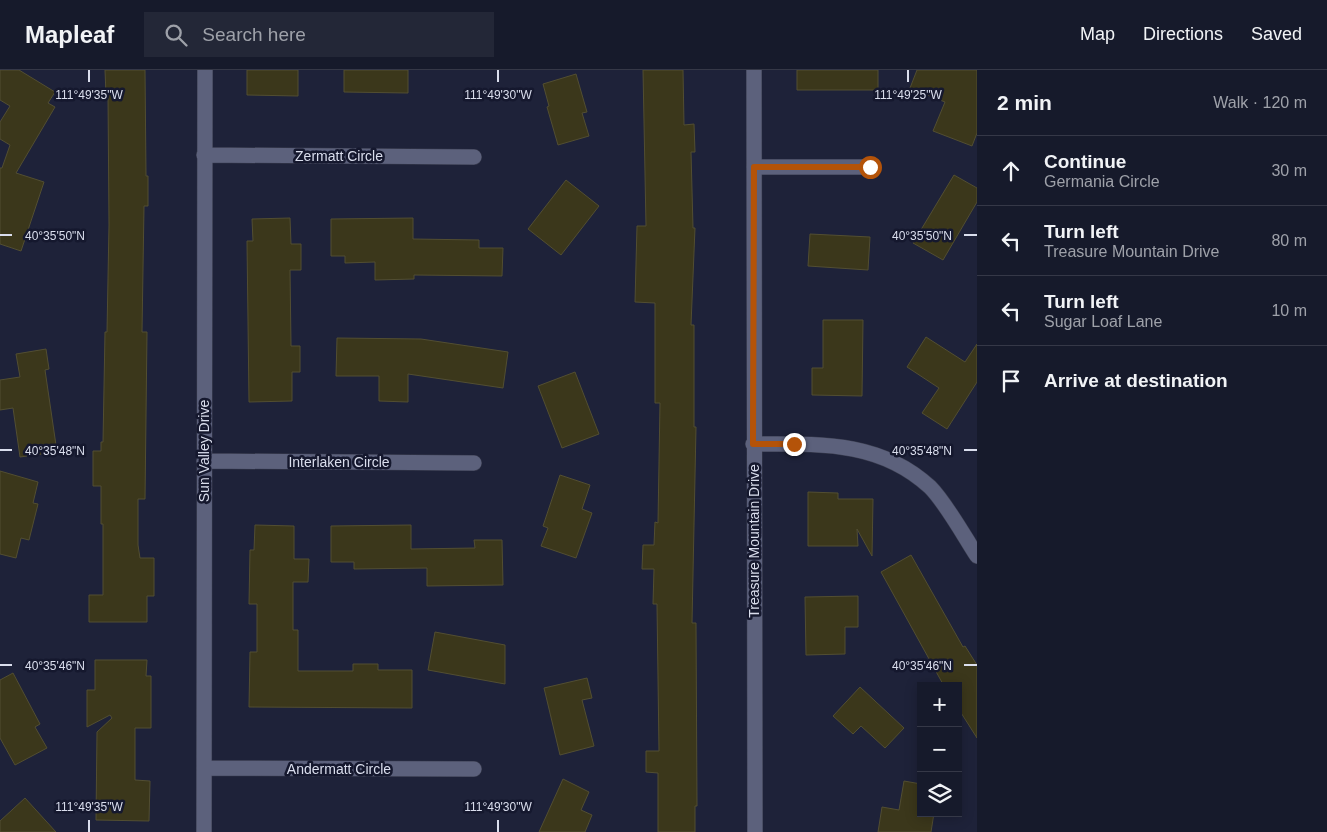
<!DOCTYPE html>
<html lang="en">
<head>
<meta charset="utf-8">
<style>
  :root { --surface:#161a2b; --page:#232737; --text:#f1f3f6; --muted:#9ea1a9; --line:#353847 }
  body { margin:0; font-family:Helvetica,sans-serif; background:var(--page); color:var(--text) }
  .controls { position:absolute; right:15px; bottom:15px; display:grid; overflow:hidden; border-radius:0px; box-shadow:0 2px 12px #0003 }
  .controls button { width:45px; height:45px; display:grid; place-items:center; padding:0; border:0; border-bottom:1px solid var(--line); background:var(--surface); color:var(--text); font:25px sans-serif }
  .stop { position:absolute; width:15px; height:15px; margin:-11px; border:4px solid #b45309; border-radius:50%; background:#fff }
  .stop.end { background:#b45309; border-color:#fff; box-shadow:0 1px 5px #0008 }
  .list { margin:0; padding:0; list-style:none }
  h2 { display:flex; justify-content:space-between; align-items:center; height:65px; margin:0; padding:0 20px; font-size:21px }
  h2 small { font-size:16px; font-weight:400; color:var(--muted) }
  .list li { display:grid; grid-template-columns:32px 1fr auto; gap:15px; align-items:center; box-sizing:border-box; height:70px; padding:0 20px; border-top:1px solid var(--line) }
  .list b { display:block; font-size:19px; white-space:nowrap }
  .list p { margin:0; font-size:16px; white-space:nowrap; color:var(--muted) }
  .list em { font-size:16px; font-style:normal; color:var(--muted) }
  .icon { flex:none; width:28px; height:28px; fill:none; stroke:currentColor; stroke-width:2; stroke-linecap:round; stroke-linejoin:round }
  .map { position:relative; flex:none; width:977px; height:762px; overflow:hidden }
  header { display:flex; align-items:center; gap:30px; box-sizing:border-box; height:70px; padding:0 25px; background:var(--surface); border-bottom:1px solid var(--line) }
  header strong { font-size:24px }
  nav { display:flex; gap:28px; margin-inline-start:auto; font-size:18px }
  .search { width:350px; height:45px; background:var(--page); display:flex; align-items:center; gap:12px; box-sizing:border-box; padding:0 18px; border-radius:0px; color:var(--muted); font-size:19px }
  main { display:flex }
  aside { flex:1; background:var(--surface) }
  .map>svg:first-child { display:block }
</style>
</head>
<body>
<header>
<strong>Mapleaf</strong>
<div class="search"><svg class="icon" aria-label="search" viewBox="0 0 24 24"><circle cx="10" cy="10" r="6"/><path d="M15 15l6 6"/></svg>Search here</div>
<nav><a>Map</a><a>Directions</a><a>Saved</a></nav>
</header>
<main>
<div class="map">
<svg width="977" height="762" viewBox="0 0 977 762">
  <rect width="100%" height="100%" fill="#1e2239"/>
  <!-- building -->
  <path fill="#3b371b" stroke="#524e32" d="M 0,0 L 19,0 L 55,22 L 48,33 L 55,37 L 16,103 L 44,112 L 21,181 L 0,174 L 0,98 L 2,98 L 10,75 L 0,69 L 0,52 L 10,36 L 0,30 Z
    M 105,0 L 145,0 L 146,106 L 148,106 L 148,136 L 144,136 L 142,262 L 147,262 L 145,429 L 138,429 L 138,475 L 140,488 L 154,488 L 154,526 L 147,526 L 147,552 L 89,552 L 89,525 L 103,525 L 103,454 L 101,454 L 101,416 L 93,416 L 93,381 L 101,381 L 101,372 L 103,372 L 105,262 L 107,262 L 109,155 L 108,25 L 106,25 Z
    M 247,0 L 298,0 L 298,26 L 247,25 Z
    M 344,0 L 408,0 L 408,23 L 344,22 Z
    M 643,0 L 683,0 L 684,55 L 694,54 L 695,82 L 691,82 L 693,158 L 695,158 L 691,255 L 694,255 L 694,357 L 696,357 L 692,553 L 696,553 L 697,736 L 695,736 L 695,762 L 658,762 L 658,703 L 646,702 L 646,681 L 659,681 L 657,534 L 653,534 L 654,499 L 642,499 L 643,475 L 654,475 L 655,452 L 658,453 L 660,333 L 655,333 L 655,233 L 635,232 L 637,156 L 646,156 Z
    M 797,0 L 878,0 L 878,20 L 797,20 Z
    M 917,0 L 977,0 L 977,63 L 972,76 L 933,61 L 945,32 L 910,18 Z
    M 576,4 L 587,42 L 582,43 L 589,66 L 558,75 L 547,37 L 549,36 L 543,14 Z
    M 954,105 L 977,118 L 977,132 L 943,190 L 913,173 Z
    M 566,110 L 599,136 L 561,185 L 528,159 Z
    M 290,148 L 291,174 L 301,174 L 301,200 L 290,200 L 291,276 L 300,276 L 300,302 L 292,302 L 292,331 L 249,332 L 247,171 L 253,171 L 252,149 Z
    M 413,148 L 413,169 L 479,170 L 479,178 L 503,178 L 502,206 L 414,205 L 414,209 L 375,210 L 375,192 L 345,193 L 345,186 L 331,186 L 331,149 Z
    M 810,164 L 870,167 L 868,200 L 808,196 Z
    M 823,250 L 863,250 L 862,326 L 812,325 L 812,298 L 823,298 Z
    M 926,267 L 965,292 L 977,274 L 977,312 L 947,359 L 922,343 L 939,318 L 907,297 Z
    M 337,268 L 421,269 L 508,282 L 503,318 L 408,304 L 408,332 L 379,331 L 379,306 L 336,306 Z
    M 46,279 L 49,299 L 45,300 L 57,382 L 20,387 L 13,338 L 0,340 L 0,310 L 20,307 L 16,284 Z
    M 575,302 L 599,364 L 562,378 L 538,316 Z
    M 0,401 L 38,412 L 33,433 L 38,434 L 29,470 L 21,468 L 16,488 L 0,484 Z
    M 560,405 L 590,415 L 582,439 L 592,443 L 576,488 L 541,476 L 548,458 L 543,456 Z
    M 808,422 L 838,423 L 838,429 L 873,429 L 872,486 L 857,459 L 858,476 L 808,476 Z
    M 255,455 L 294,456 L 294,489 L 309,489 L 308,512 L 293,512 L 293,560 L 298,560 L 298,601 L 353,601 L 353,594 L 378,594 L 378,600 L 412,600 L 412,638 L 249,637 L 250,582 L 257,582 L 257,534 L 249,534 L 250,480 L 254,480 Z
    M 411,455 L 411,479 L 475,478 L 474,470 L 502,470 L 503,515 L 427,516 L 427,498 L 354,499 L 354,492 L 331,492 L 331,456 Z
    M 911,485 L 963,577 L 965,576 L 977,595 L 977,668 L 958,638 L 958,616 L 944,616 L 881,502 Z
    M 858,526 L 858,557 L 845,557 L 845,584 L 806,585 L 805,527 Z
    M 435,562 L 505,575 L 505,614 L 428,600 Z
    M 95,590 L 147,590 L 146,606 L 151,606 L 151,658 L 135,658 L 135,710 L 150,711 L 149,751 L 96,750 L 97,662 L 112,648 L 110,645 L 87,657 L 87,620 L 95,620 Z
    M 13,603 L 40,654 L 35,657 L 47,678 L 15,695 L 0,668 L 0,610 Z
    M 587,608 L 592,628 L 582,630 L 594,676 L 560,685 L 544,618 Z
    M 860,617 L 904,658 L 885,678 L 861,656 L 853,664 L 833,646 Z
    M 563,709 L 589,722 L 581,740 L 592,745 L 585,762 L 539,762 Z
    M 904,711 L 921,714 L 921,743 L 934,743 L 931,762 L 878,762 L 882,737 L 899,740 Z
    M 25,728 L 56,762 L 0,762 L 0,751 Z"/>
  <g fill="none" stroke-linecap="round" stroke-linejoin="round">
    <!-- minor casing -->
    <g stroke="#3b3e50" stroke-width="16">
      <path id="minor" d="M 754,0 L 755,762
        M 204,85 L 474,87
        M 754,97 L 870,97
        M 753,374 C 818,374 879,370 930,417 C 946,433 964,466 977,486
        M 204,391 L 474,393
        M 204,698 L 474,699
        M 204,762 L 205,0"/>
    </g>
    <!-- minor -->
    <use href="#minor" stroke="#5c617c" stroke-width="15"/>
  </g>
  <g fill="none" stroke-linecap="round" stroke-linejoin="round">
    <!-- route -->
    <path stroke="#b45309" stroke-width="6" d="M 794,374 L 753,374 L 754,97 L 870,97"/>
  </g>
  <!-- ticks -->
  <path fill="none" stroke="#dadeed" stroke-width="2" d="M 89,0 L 89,12M 498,0 L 498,12M 908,0 L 908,12M 0,165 L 12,165M 964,165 L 977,165M 0,380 L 12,380M 964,380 L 977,380M 0,595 L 12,595M 964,595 L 977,595M 89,750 L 89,762M 498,750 L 498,762"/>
  <g text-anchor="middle" stroke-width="5" stroke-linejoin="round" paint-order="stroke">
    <!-- street labels -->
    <g font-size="14" fill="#dadeed" stroke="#15182e">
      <text x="339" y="91">Zermatt Circle</text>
      <text transform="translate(204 381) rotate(-90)" y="5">Sun Valley Drive</text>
      <text x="339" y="397">Interlaken Circle</text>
      <text transform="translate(754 471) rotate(-90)" y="5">Treasure Mountain Drive</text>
      <text x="339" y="704">Andermatt Circle</text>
    </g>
  </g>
  <g font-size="12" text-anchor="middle" fill="#dadeed" stroke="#15182e" stroke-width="5" stroke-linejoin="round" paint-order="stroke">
    <text x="89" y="29">111°49'35"W</text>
    <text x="498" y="29">111°49'30"W</text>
    <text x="908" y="29">111°49'25"W</text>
    <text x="55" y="170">40°35'50"N</text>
    <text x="922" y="170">40°35'50"N</text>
    <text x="55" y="385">40°35'48"N</text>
    <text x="922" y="385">40°35'48"N</text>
    <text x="55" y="600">40°35'46"N</text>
    <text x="922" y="600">40°35'46"N</text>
    <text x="89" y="741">111°49'35"W</text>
    <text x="498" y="741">111°49'30"W</text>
  </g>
</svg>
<div class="controls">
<button>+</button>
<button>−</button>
<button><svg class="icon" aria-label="layers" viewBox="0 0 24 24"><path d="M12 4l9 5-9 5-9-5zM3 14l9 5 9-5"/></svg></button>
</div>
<div class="stop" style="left:870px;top:97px"></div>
<div class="stop end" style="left:794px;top:374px"></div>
</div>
<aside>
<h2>2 min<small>Walk · 120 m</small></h2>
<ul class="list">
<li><svg class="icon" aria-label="ahead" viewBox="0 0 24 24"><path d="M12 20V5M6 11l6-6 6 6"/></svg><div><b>Continue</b><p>Germania Circle</p></div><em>30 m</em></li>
<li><svg class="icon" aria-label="left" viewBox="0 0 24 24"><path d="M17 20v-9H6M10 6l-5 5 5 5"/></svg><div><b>Turn left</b><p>Treasure Mountain Drive</p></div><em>80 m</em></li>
<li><svg class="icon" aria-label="left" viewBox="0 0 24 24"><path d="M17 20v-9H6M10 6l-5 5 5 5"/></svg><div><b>Turn left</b><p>Sugar Loaf Lane</p></div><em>10 m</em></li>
<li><svg class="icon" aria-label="arrive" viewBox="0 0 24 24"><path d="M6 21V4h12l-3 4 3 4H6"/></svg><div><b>Arrive at destination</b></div></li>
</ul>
</aside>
</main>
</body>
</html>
